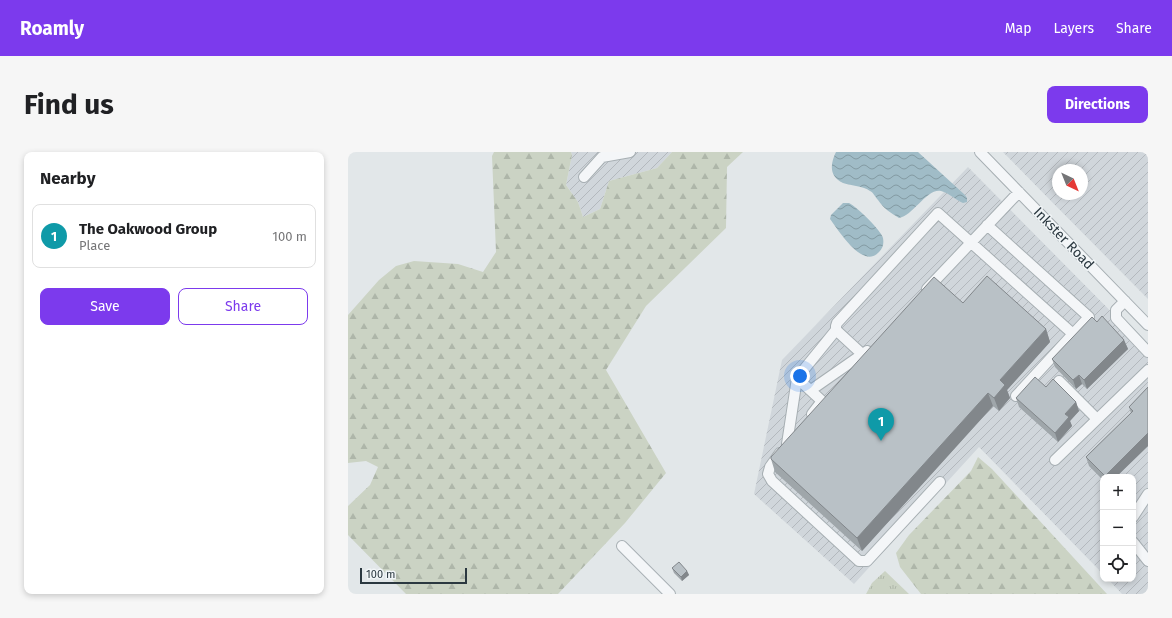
<!DOCTYPE html>
<html lang="en">
<head>
<meta charset="utf-8">
<style>
  :root { --surface:#fff; --page:#f6f6f6; --text:#202124; --muted:#757577; --line:#e0e0e0; --accent:#7c3aed }
  body { margin:0; font-family:"Fira Sans",sans-serif; background:var(--page); color:var(--text) }
  .controls { position:absolute; right:12px; bottom:12px; display:grid; overflow:hidden; border-radius:8px; box-shadow:0 2px 6px #0003 }
  .controls button { width:36px; height:36px; display:grid; place-items:center; padding:0; border:0; border-bottom:1px solid var(--line); background:var(--surface); color:var(--text); font:20px sans-serif }
  .compass { position:absolute; left:704px; top:12px; width:36px; height:36px; border-radius:50%; background:var(--surface); box-shadow:0 2px 6px #0003; rotate:137deg }
  .scale { position:absolute; left:12px; bottom:10px; width:107px; box-sizing:border-box; padding-left:4px; border:2px solid #2b3840; border-top:0; font-size:11px; line-height:14px; white-space:nowrap; color:#2b3840; -webkit-text-stroke:3px #f1f5f7; paint-order:stroke }
  .you { position:absolute; left:452px; top:224px; width:14px; height:14px; margin:-10px; border:3px solid #fff; border-radius:50%; background:#1a73e8; box-shadow:0 0 0 6px #1a73e833 }
  .badge { display:grid; place-items:center; width:26px; height:26px; border-radius:50%; background:var(--accent); color:#fff; font-size:13px; font-weight:700 }
  .pin { position:absolute; translate:-50% -33px; filter:drop-shadow(0 1px 2px #0008) }
  .pin::after { content:''; position:absolute; top:21px; width:14px; height:12px; background:inherit; clip-path:polygon(0 0,100% 0,50% 100%) }
  .list { margin:0; padding:0; list-style:none }
  h2 { display:flex; justify-content:space-between; align-items:center; height:52px; margin:0; padding:0 16px; font-size:17px }
  h2 small { font-size:13px; font-weight:400; color:var(--muted) }
  .list li { display:grid; grid-template-columns:26px 1fr auto; gap:12px; align-items:center; box-sizing:border-box; height:64px; margin:0 8px 8px; padding:0 8px; border:1px solid var(--line); border-radius:8px }
  .list b { display:block; font-size:15px; white-space:nowrap }
  .list p { margin:0; font-size:13px; white-space:nowrap; color:var(--muted) }
  .list em { font-size:13px; font-style:normal; color:var(--muted) }
  .actions { display:flex; gap:8px; padding:12px 16px }
  .actions a { flex:1; padding:9px 0; border:1px solid var(--accent); border-radius:8px; text-align:center; font-size:14px; color:var(--accent) }
  .actions .main { background:var(--accent); color:#fff }
  .icon { flex:none; width:22px; height:22px; fill:none; stroke:currentColor; stroke-width:2; stroke-linecap:round; stroke-linejoin:round }
  .map { position:relative; flex:none; width:800px; height:442px; overflow:hidden; border-radius:8px }
  header { display:flex; align-items:center; gap:24px; box-sizing:border-box; height:56px; padding:0 20px; background:var(--accent); color:#fff }
  header strong { font-size:19px }
  nav { display:flex; gap:22px; margin-inline-start:auto; font-size:14px }
  .intro { display:flex; align-items:center; justify-content:space-between; box-sizing:border-box; height:96px; padding:0 24px }
  h1 { margin:0; font-size:28px }
  .button { padding:10px 18px; border-radius:8px; background:var(--accent); color:#fff; font-size:14px; font-weight:700 }
  main { display:flex; gap:24px; padding:0 24px }
  aside { flex:1; background:var(--surface); border-radius:8px; box-shadow:0 2px 6px #0003 }
  .map>svg:first-child { display:block }
</style>
</head>
<body>
<header>
<strong>Roamly</strong>
<nav><a>Map</a><a>Layers</a><a>Share</a></nav>
</header>
<div class="intro"><h1>Find us</h1><a class="button">Directions</a></div>
<main>
<aside>
<h2>Nearby<small></small></h2>
<ul class="list">
<li><span class="badge" style="background:#0f9aa8">1</span><div><b>The Oakwood Group</b><p>Place</p></div><em>100 m</em></li>
</ul>
<div class="actions"><a class="main">Save</a><a>Share</a></div>
</aside>
<div class="map">
<svg width="800" height="442" viewBox="0 0 800 442">
  <defs>
    <pattern id="industrial-furrows" width="10" height="10" patternUnits="userSpaceOnUse"><rect width="10" height="10" fill="#d0d6db"/><path d="M-1 1l2-2M0 10L10 0M9 11l2-2" fill="none" stroke="#b3b8bd"/></pattern>
    <pattern id="grass-tufts" width="24" height="20" patternUnits="userSpaceOnUse"><rect width="24" height="20" fill="#cbd3c4"/><path d="M3 7l-1-3M5 7V3M7 7l1-3M15 17l-1-3M17 17v-4M19 17l1-3" fill="none" stroke="#aeb6a9"/></pattern>
    <pattern id="forest-firs" width="22" height="20" patternUnits="userSpaceOnUse"><rect width="22" height="20" fill="#cbd3c4"/><path d="M5 1l3.5 6h-7zM16 11l3.5 6h-7z" fill="#aeb6a9"/></pattern>
    <pattern id="water-waves" width="16" height="10" patternUnits="userSpaceOnUse"><rect width="16" height="10" fill="#a0bcc7"/><path d="M0 5q4-4 8 0t8 0" fill="none" stroke="#839aa3"/></pattern>
  </defs>
  <rect width="100%" height="100%" fill="#e2e7e9"/>
  <!-- industrial -->
  <path fill="url(#industrial-furrows)" fill-rule="evenodd" d="M 223,0 L 324,0 L 309,16 L 261,29 L 252,57 L 235,65 L 230,50 L 218,33 L 224,3 Z
    M 655,0 L 800,0 L 800,147 L 702,48 ZM 710,18 L 734,18 L 734,42 L 710,42 Z
    M 620,15 L 800,197 L 800,442 L 774,442 L 760,427 L 785,427 L 785,325 L 755,325 L 755,422 L 631,295 L 506,432 L 406,342 L 434,208 Z"/>
  <!-- grass -->
  <path fill="url(#grass-tufts)" d="M 537,419 L 561,442 L 518,442 L 524,431 Z"/>
  <!-- forest -->
  <path fill="url(#forest-firs)" d="M 146,0 L 223,0 L 224,3 L 218,33 L 230,50 L 235,65 L 252,57 L 261,29 L 309,16 L 324,0 L 395,0 L 379,15 L 378,76 L 298,154 L 258,218 L 318,321 L 277,371 L 210,442 L 58,442 L 0,383 L 0,354 L 22,333 L 30,315 L 18,309 L 0,311 L 0,163 L 31,128 L 48,114 L 66,109 L 110,112 L 135,120 L 148,100 L 144,4 Z
    M 630,305 L 644,317 L 759,442 L 573,442 L 552,415 L 548,401 L 561,383 L 623,319 Z"/>
  <!-- water -->
  <path fill="url(#water-waves)" d="M 488,0 L 570,0 L 617,43 L 619,46 L 619,50 L 615,51 C 608,48 601,41 593,39 C 579,36 565,64 551,66 C 543,61 535,56 530,48 C 527,45 526,41 522,39 C 515,34 504,34 495,31 C 481,25 482,12 488,0 Z
    M 495,51 C 497,51 499,51 501,51 C 509,55 533,78 535,86 C 536,92 535,96 531,100 C 515,118 491,79 482,67 L 483,63 Z"/>
  <g fill="none" stroke-linecap="round" stroke-linejoin="round">
    <!-- minor casing -->
    <g stroke="#a7afb3" stroke-width="12">
      <path id="minor" d="M 632,0 L 800,173
        M 236,25 L 254,5 L 282,0
        M 639,73 L 741,165 L 725,182
        M 579,137 L 671,40
        M 777,149 L 768,158 L 768,166 L 800,200
        M 514,202 L 488,178 L 488,174 L 489,171 L 590,61 L 725,182 L 668,244
        M 449,226 L 474,249 L 464,262
        M 711,229 L 749,267
        M 463,238 L 519,199
        M 439,292 L 449,226 L 488,178
        M 432,301 L 422,315 L 420,322 L 424,329 L 511,409 L 519,409 L 592,330
        M 707,308 L 800,218
        M 785,365 L 800,342
        M 785,390 L 800,409
        M 274,394 L 322,442"/>
    </g>
    <!-- minor -->
    <use href="#minor" stroke="#f4f6f8" stroke-width="10"/>
  </g>
  <!-- wall -->
  <path fill="#9fa6aa" d="M 615,151 L 698,177 L 702,190 L 659,238 L 662,246 L 651,259 L 645,254 L 514,399 L 427,320 L 423,307 Z
    M 749,170 L 776,188 L 780,197 L 739,237 L 734,232 L 728,237 L 707,215 L 704,207 Z
    M 698,235 L 728,250 L 731,259 L 722,269 L 724,274 L 710,290 L 671,255 L 668,246 Z
    M 800,235 L 800,294 L 768,325 L 755,325 L 755,328 L 741,314 L 738,305 L 783,261 L 781,255 Z
    M 324,416 L 339,419 L 341,423 L 334,429 L 326,421 Z"/>
  <!-- shaded-wall -->
  <path fill="#82878b" d="M 698,177 L 702,190 L 659,238 L 662,246 L 651,259 L 646,246 L 652,228 Z
    M 776,188 L 780,197 L 739,237 L 736,228 Z
    M 731,223 L 734,232 L 728,237 L 725,228 Z
    M 640,241 L 645,254 L 514,399 L 509,386 Z
    M 728,250 L 731,259 L 722,269 L 724,274 L 710,290 L 707,281 L 717,262 Z
    M 800,281 L 800,294 L 768,325 L 757,325 L 757,324 Z
    M 339,419 L 341,423 L 334,429 L 333,425 Z"/>
  <!-- building -->
  <path fill="#b9c1c6" stroke="#82878b" d="M 639,124 L 698,177 L 652,228 L 657,233 L 646,246 L 640,241 L 509,386 L 423,307 L 423,305 L 586,125 L 615,151 Z
    M 754,164 L 776,188 L 736,228 L 731,223 L 725,228 L 704,207 L 744,165 L 749,170 Z
    M 687,225 L 698,235 L 705,227 L 728,250 L 717,262 L 721,265 L 707,281 L 668,246 Z
    M 800,235 L 800,281 L 757,324 L 738,305 L 785,259 L 781,255 Z
    M 331,410 L 339,419 L 333,425 L 324,416 Z"/>
  <g text-anchor="middle" stroke-width="3" stroke-linejoin="round" paint-order="stroke">
    <!-- street labels -->
    <g font-size="14" fill="#2b3840" stroke="#f1f5f7">
      <text transform="translate(716 86) rotate(46)" y="5">Inkster Road</text>
    </g>
  </g>
</svg>
<div class="controls">
<button>+</button>
<button>−</button>
<button><svg class="icon" aria-label="locate" viewBox="0 0 24 24"><circle cx="12" cy="12" r="6"/><path d="M12 2v4M12 18v4M2 12h4M18 12h4"/></svg></button>
</div>
<svg class="compass" viewBox="-18 -18 36 36"><path d="M0-13l5 13h-10z" fill="#e53935"/><path d="M0 13l5-13h-10z" fill="#757577"/></svg>
<div class="scale">100 m</div>
<div class="you"></div>
<div class="pin badge" style="left:533px;top:289px;background:#0f9aa8">1</div>
</div>
</main>
</body>
</html>
